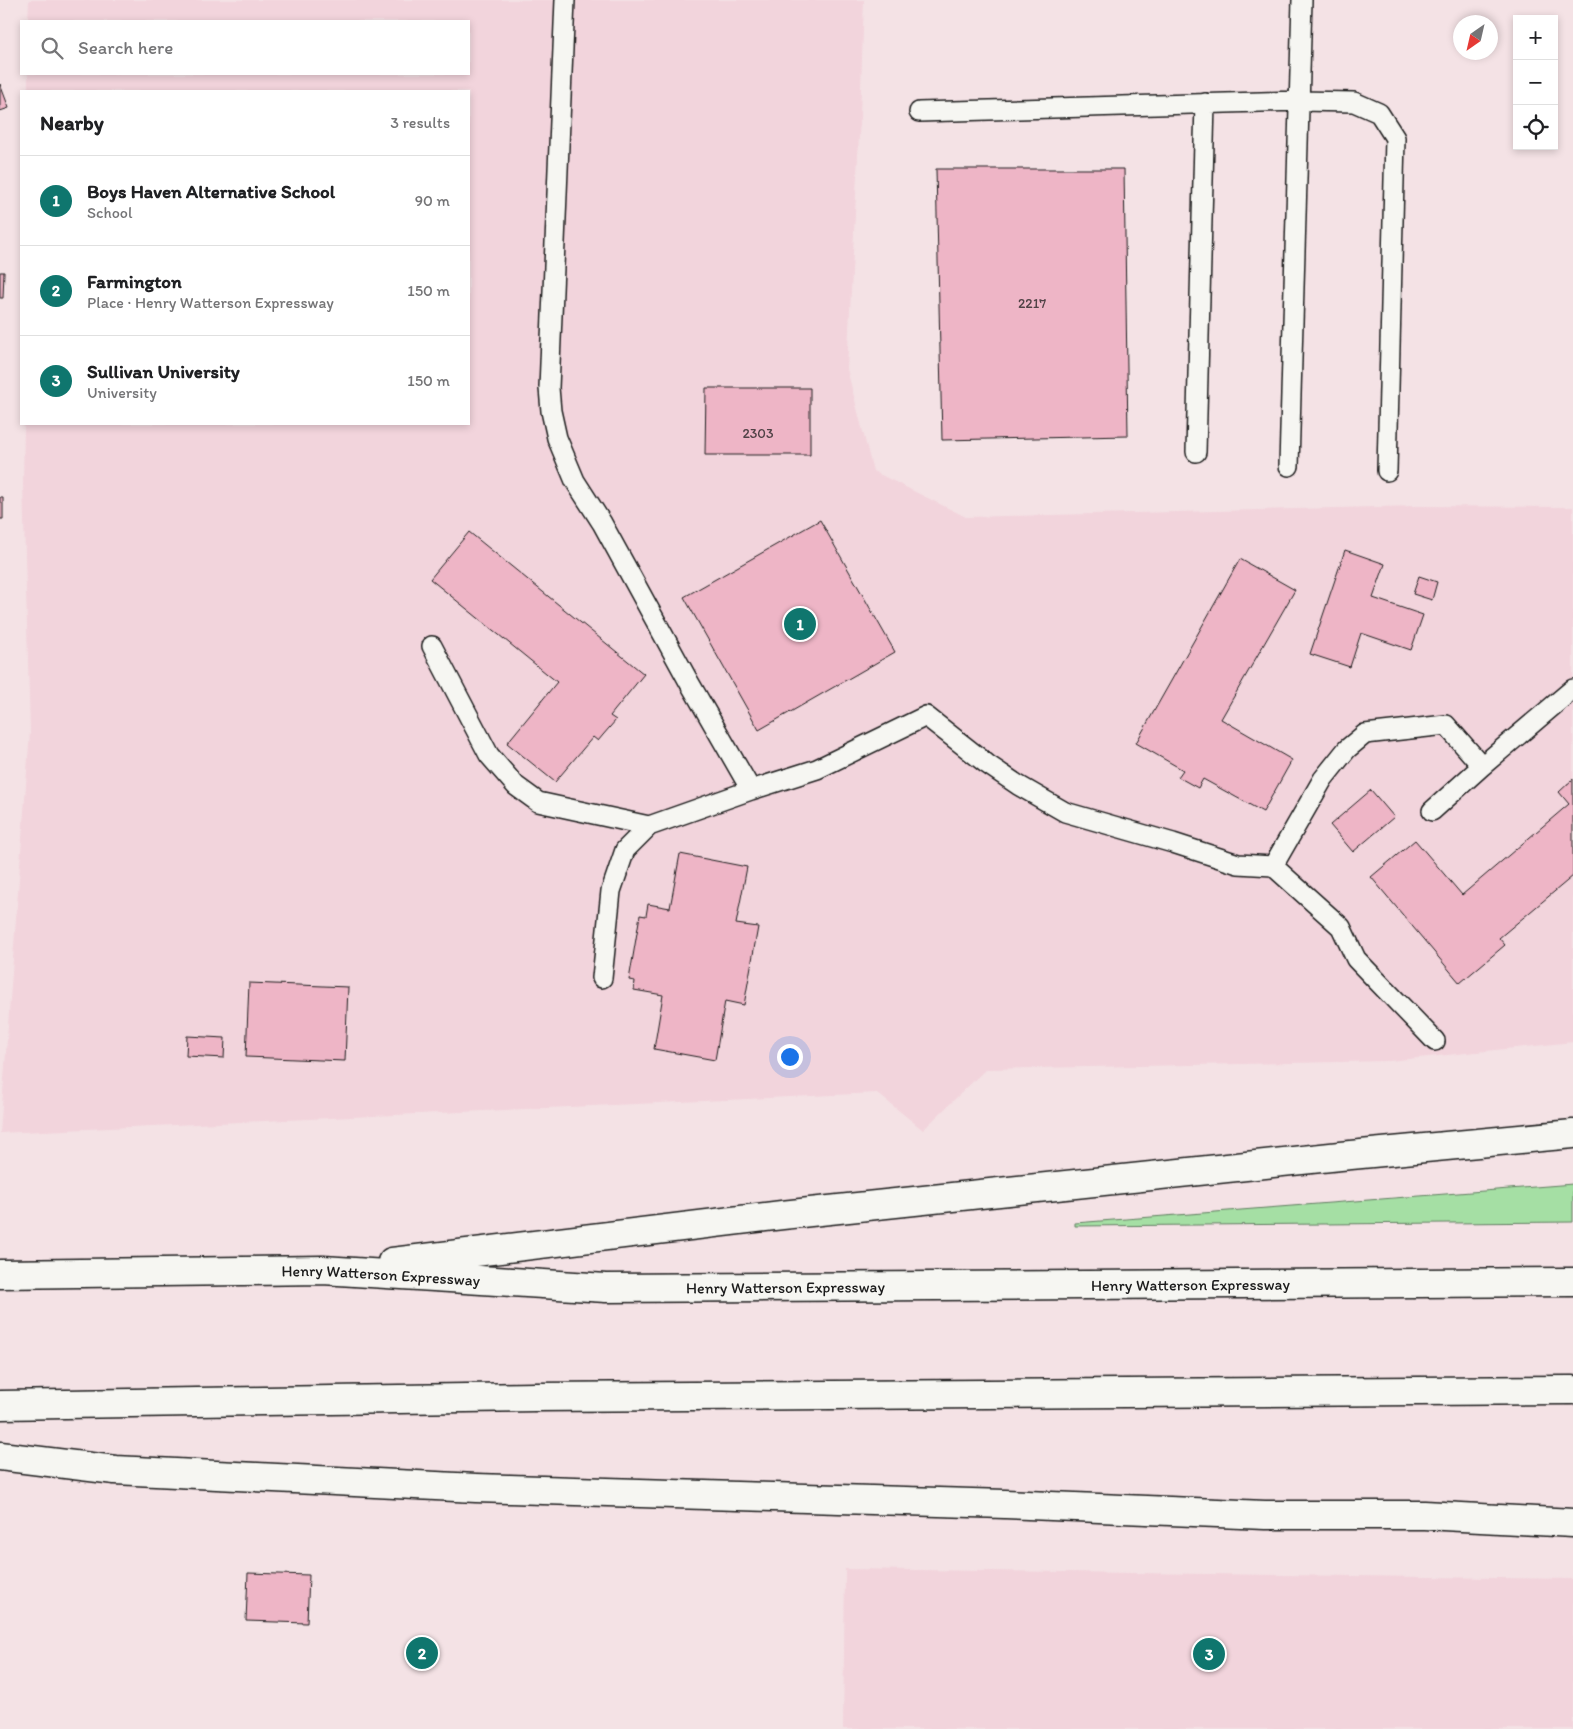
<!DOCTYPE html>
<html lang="en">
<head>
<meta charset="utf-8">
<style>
  :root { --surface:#fff; --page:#f6f6f6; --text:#202124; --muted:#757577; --line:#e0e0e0; --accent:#0f766e }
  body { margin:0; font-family:Itim,sans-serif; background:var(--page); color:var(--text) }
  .controls { position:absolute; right:15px; top:15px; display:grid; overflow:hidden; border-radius:0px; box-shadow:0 2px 8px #0003 }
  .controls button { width:45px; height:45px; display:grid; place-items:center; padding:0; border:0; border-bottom:1px solid var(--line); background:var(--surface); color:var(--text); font:25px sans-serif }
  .compass { position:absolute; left:1453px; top:15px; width:45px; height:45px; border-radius:50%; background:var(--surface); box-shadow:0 2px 8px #0003; rotate:214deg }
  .you { position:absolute; left:789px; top:1056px; width:18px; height:18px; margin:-12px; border:4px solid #fff; border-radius:50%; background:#1a73e8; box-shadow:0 0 0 8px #1a73e833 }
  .badge { display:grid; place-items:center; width:32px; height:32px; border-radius:50%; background:var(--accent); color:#fff; font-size:16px; font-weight:700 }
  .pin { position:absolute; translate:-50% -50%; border:2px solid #fff; box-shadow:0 1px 5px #0006 }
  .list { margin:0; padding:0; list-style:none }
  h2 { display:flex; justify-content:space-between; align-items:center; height:65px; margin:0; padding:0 20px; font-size:21px }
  h2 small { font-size:16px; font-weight:400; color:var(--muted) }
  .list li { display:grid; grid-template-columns:32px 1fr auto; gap:15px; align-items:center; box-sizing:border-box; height:90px; padding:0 20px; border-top:1px solid var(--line) }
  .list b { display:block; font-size:19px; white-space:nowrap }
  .list p { margin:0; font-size:16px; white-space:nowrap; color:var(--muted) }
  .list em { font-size:16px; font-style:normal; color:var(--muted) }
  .icon { flex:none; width:28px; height:28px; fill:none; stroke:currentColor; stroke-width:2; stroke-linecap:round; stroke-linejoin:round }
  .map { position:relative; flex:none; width:1573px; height:1729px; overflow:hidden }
  .search { position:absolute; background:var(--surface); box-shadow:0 2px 8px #0003; left:20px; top:20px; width:450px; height:55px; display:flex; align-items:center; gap:12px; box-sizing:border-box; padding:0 18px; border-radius:0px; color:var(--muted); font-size:19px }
  .panel { position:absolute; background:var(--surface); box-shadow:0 2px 8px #0003; left:20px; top:90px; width:450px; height:335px; border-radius:0px }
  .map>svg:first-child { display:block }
</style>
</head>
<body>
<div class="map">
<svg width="1573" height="1729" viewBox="0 0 1573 1729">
  <rect width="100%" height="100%" fill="#f4e2e5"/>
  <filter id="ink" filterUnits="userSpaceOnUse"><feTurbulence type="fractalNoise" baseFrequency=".02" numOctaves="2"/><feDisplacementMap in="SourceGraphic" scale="10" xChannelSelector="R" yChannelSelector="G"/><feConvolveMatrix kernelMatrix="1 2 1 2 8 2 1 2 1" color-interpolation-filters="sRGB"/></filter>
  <g filter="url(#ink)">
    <!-- built -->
    <path fill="#f2d4dc" d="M 29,0 L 864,0 L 860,117 L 847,369 L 873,471 L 966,517 L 1417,506 L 1573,507 L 1573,1042 L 1389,1061 L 986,1069 L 923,1130 L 877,1093 L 0,1133 L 30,731 L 23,484 L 24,424 L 469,424 L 469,91 L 28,91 L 28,74 L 469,74 L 469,21 L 28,21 Z
      M 845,1569 L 1573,1579 L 1573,1729 L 843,1729 Z"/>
    <!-- green -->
    <path fill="#a5dfa4" stroke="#607e60" d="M 1573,1184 L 1573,1222 L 1075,1226 L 1075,1223 Z"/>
    <!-- building -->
    <path fill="#eeb5c6" stroke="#1c1c1c" d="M 0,84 L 9,108 L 0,111 Z
      M 936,169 L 1124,169 L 1128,436 L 942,440 Z
      M 0,272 L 4,272 L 3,298 L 0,298 Z
      M 706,388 L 810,388 L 810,455 L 705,455 Z
      M 0,497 L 3,497 L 3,519 L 0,519 Z
      M 820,520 L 895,652 L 759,730 L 684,597 Z
      M 469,532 L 644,674 L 610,716 L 616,720 L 603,735 L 598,741 L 593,737 L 555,782 L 507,743 L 557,682 L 430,579 Z
      M 1345,550 L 1385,564 L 1373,598 L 1423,615 L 1411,650 L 1361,633 L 1350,667 L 1310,654 Z
      M 1240,559 L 1295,590 L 1221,719 L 1292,760 L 1263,812 L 1203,779 L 1198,788 L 1178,777 L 1183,770 L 1136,743 Z
      M 1419,576 L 1437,582 L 1432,600 L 1413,594 Z
      M 1573,779 L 1573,876 L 1499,938 L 1505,945 L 1460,983 L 1371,877 L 1415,840 L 1462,895 L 1569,804 L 1559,792 Z
      M 1371,790 L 1394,817 L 1353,852 L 1330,825 Z
      M 680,854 L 747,867 L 736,924 L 758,927 L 744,1005 L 725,1001 L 715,1060 L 654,1049 L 663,995 L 634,990 L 635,981 L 629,980 L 640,915 L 646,916 L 648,904 L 670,908 Z
      M 249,983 L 348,987 L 345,1061 L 246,1057 Z
      M 187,1036 L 225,1038 L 224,1058 L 186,1056 Z
      M 248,1573 L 309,1575 L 307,1623 L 246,1621 Z"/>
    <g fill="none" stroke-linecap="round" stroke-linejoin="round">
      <!-- lane casing -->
      <g stroke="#1c1c1c" stroke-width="22">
        <path id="lane" d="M 565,0 L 549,388 L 551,411 L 557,438 L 575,481 L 602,523 L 689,682 L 751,790
          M 919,112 L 1299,101 L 1354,102 L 1379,113 L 1395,138 L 1387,471
          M 1196,452 L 1205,103
          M 1289,466 L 1302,0
          M 432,646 L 489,755 L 516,786 L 538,802 L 649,826
          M 1432,811 L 1482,766
          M 1273,866 L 1341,927 L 1356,959 L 1435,1041
          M 602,978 L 611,891 L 625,850 L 649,826 L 751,790 L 817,769 L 926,716 L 987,764 L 1018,785 L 1065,812 L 1173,843 L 1238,864 L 1273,866 L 1323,779 L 1347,749 L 1365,734 L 1446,725 L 1482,766 L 1573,689"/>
      </g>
      <!-- highway casing -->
      <g stroke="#1c1c1c" stroke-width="31">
        <g id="highway">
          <path d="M 392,1262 L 782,1215 L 1340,1156 L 1573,1134"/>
          <path id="s1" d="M 0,1274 L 323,1270 L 606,1288 L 1573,1282"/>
          <path d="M 0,1405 L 535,1397 L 1573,1390"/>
          <path d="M 0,1456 L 115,1470 L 476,1488 L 1005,1504 L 1265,1515 L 1424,1515 L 1573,1523"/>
        </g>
      </g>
      <!-- lane -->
      <use href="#lane" stroke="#f6f6f2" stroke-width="19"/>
      <!-- highway -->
      <use href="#highway" stroke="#f6f6f2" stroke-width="28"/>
    </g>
  </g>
  <g text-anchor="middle" stroke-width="4.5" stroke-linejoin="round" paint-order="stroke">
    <!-- number labels -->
    <g font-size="14" fill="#504246">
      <text x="1032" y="308">2217</text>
      <text x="758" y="438">2303</text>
    </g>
    <!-- street labels -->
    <g font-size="16" fill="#1c1c1c" stroke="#f6f6f2">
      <text dy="6" stroke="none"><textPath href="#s1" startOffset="381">Henry Watterson Expressway</textPath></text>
      <text dy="6" stroke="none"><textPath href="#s1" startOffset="1191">Henry Watterson Expressway</textPath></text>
      <text dy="6" stroke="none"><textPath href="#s1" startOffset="786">Henry Watterson Expressway</textPath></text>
    </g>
  </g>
</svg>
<div class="controls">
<button>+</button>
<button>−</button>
<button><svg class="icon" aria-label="locate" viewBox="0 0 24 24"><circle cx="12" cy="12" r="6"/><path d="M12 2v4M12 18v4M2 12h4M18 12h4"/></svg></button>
</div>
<svg class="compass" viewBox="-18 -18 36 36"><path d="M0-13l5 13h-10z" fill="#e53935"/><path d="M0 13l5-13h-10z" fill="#757577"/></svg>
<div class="you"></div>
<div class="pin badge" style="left:800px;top:624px">1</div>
<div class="pin badge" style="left:422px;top:1653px">2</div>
<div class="pin badge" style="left:1209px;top:1654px">3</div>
<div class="search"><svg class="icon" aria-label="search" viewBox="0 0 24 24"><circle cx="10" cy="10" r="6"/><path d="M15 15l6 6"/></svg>Search here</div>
<section class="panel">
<h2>Nearby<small>3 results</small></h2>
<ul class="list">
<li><span class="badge">1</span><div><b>Boys Haven Alternative School</b><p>School</p></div><em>90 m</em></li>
<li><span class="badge">2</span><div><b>Farmington</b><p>Place · Henry Watterson Expressway</p></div><em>150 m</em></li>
<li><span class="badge">3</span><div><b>Sullivan University</b><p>University</p></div><em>150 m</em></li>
</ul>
</section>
</div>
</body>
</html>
